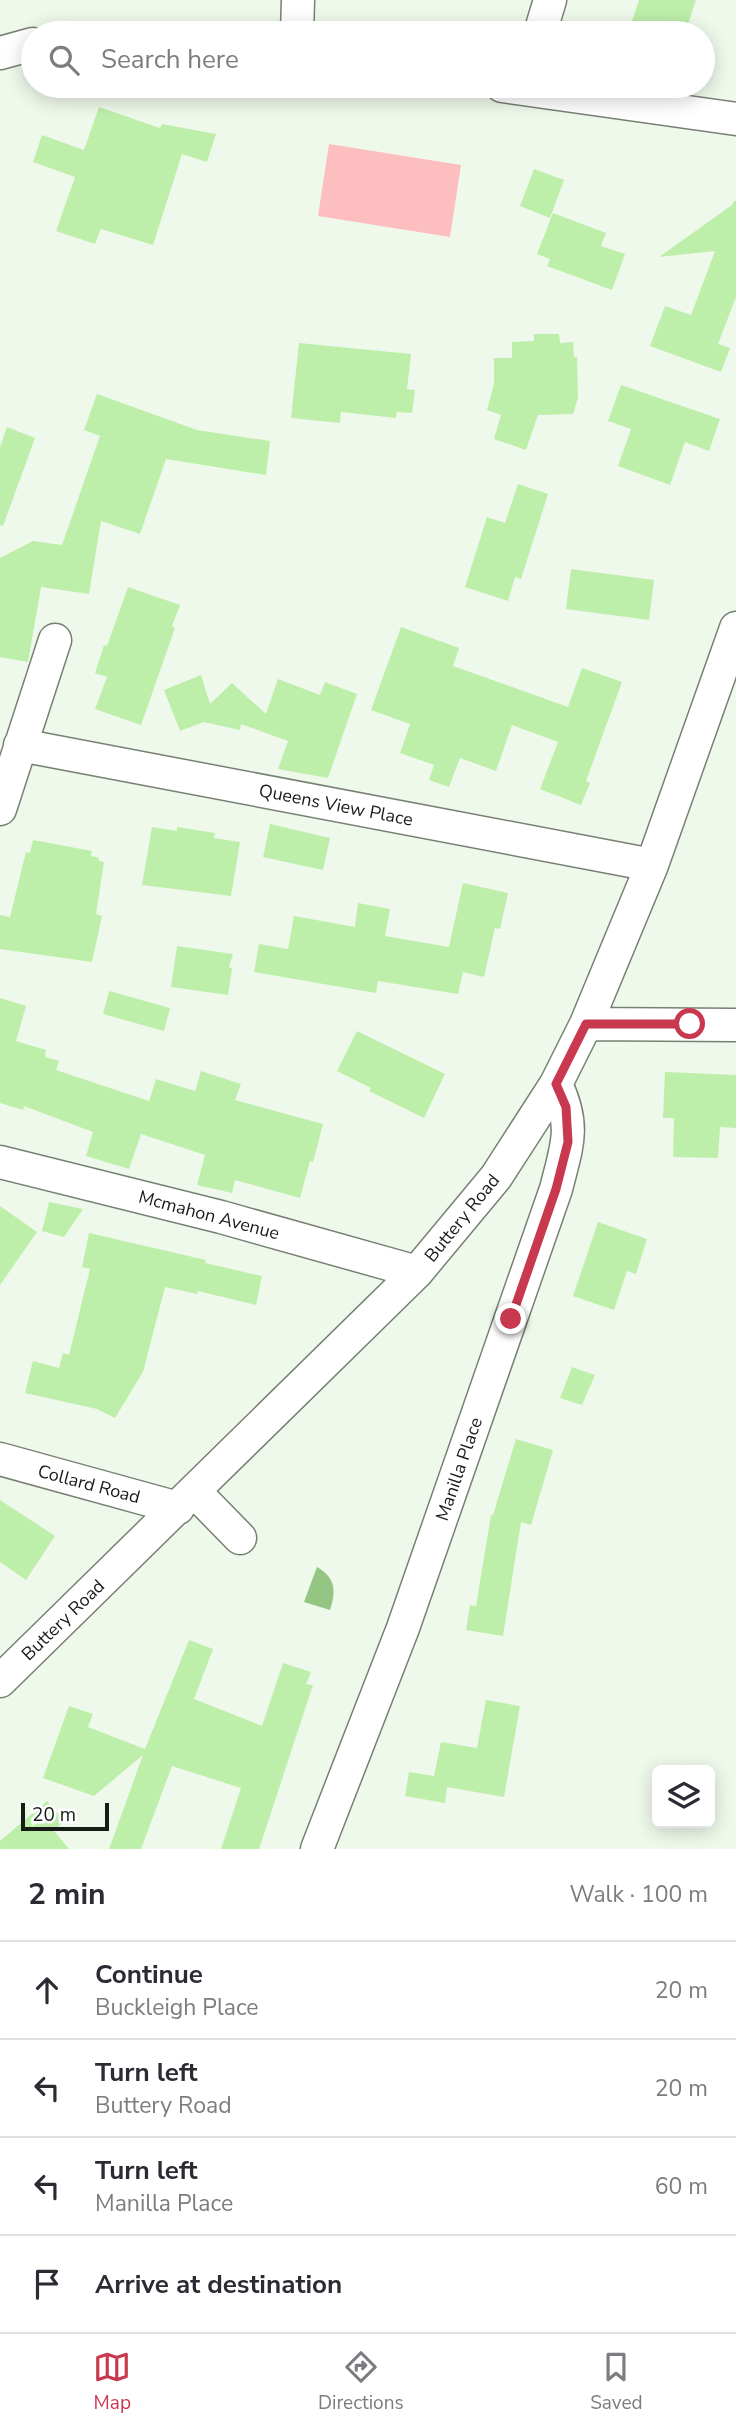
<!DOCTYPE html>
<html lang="en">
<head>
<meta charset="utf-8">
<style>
  :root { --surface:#fff; --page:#f2f2f3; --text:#2b2b33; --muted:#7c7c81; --line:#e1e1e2; --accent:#c8384f }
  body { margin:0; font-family:"Nunito Sans",sans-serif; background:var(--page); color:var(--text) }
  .controls { position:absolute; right:21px; bottom:21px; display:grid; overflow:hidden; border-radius:10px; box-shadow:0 4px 18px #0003 }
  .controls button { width:63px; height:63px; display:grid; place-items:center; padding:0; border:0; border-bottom:2px solid var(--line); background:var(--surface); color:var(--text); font:35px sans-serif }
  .scale { position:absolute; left:21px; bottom:18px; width:88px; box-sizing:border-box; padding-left:7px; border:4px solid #181c17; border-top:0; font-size:19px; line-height:24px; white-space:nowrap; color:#181c17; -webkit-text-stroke:5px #fff; paint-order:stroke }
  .stop { position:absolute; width:21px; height:21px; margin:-16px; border:5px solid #c8384f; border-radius:50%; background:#fff }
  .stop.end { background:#c8384f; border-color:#fff; box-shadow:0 2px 7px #0008 }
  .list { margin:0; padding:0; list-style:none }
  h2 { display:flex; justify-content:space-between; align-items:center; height:91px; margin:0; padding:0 28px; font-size:30px }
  h2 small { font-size:23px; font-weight:400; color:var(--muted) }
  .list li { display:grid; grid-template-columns:46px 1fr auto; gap:21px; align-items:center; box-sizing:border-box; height:98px; padding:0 28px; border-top:2px solid var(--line) }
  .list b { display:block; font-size:26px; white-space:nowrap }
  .list p { margin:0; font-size:23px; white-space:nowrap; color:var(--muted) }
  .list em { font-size:23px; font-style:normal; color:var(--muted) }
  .icon { flex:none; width:38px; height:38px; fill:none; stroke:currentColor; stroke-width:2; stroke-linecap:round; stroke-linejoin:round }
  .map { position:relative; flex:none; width:736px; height:1849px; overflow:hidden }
  .search { position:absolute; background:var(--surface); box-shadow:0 4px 18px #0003; left:21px; right:21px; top:21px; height:77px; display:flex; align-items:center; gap:18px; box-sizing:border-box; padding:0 24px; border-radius:38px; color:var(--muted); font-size:26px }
  .sheet { height:483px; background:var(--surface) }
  nav { display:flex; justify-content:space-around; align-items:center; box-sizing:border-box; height:98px; border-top:2px solid var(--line); background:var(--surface); font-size:19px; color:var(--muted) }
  nav a { display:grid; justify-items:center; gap:4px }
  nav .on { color:var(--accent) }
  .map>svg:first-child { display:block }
</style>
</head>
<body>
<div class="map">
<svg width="736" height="1849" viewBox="0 0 736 1849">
  <rect width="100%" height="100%" fill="#eff9eb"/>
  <!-- green -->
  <path fill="#fdbec0" d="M 329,144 L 461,165 L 450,237 L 318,216 Z"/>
  <!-- water -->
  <path fill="#95c583" d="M 317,1567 C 336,1578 336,1591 330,1610 L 304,1602 Z"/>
  <!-- building -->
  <path fill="#bdeeaa" d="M 639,0 L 696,0 L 685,33 L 628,33 Z
    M 99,107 L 160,128 L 162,124 L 216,134 L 207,162 L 182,154 L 153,245 L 101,229 L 95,244 L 56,231 L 75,177 L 33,162 L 42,135 L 84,150 Z
    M 534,169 L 564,180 L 550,218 L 520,206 Z
    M 734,201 L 736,201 L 736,297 L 718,344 L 730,348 L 721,372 L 650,346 L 665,306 L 691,315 L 715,251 L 659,257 L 732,205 Z
    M 553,213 L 606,233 L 601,246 L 625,254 L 612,290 L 547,266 L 550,259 L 537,254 Z
    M 534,334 L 559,334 L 560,343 L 573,342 L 574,357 L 577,357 L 578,398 L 573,414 L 538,415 L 526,450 L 494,439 L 501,415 L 487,410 L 494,384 L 494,358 L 512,358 L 512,342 L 534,341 Z
    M 299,343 L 411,354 L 407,389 L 415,390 L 412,413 L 397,412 L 396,418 L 341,412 L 340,423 L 291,418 Z
    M 621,385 L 720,419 L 709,451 L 685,442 L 670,485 L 618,466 L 631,429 L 608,421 Z
    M 97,394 L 197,430 L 270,441 L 266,475 L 166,459 L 140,534 L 101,521 L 89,594 L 41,587 L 28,662 L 0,657 L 0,558 L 33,541 L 62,545 L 100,436 L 84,430 Z
    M 7,427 L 35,438 L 3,526 L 0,525 L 0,447 Z
    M 518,484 L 548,494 L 521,579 L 515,577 L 508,601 L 465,587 L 487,517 L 505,523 Z
    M 571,569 L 654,580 L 649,620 L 566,609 Z
    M 128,587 L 180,605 L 172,626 L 175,628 L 141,725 L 95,709 L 107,677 L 95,673 L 104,645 L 107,646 Z
    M 401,627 L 459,648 L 453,666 L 568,707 L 582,668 L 622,682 L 586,781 L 590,783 L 581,805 L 540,789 L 558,742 L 512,725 L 496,771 L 460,758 L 449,787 L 429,780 L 434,765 L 400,753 L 410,724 L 371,710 Z
    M 201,675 L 210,704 L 232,683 L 266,714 L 278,679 L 320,695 L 325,682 L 357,694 L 328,778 L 278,769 L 288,741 L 241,724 L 240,730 L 204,722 L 180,731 L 164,690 Z
    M 270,824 L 330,838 L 323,870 L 263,857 Z
    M 152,827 L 177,831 L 177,827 L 215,833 L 214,838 L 240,842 L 231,896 L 142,885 Z
    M 33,840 L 92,851 L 91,856 L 99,858 L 99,861 L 104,862 L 96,914 L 102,916 L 92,962 L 0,949 L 0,915 L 10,917 L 26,852 L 30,853 Z
    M 463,883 L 508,893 L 500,929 L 495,928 L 484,977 L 463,972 L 458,994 L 378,981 L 376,993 L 254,972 L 259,944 L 288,949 L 294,916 L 355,927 L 358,903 L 390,909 L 385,936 L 449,947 Z
    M 177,946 L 233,954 L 229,967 L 232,969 L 228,995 L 171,987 Z
    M 109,991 L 170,1008 L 164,1031 L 103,1014 Z
    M 0,998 L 26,1006 L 16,1041 L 46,1050 L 45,1057 L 59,1061 L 56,1070 L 149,1101 L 156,1079 L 195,1091 L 201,1071 L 241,1084 L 235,1100 L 323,1124 L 313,1162 L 310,1161 L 300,1198 L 235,1180 L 232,1193 L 197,1185 L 205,1155 L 141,1134 L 129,1169 L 86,1156 L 93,1132 L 24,1106 L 23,1110 L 0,1103 Z
    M 357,1031 L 445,1074 L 424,1118 L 369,1091 L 371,1088 L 337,1071 Z
    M 665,1072 L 736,1075 L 736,1128 L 720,1127 L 718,1158 L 673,1157 L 674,1118 L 663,1118 Z
    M 49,1202 L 83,1209 L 64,1237 L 42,1231 Z
    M 0,1206 L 37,1232 L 0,1285 Z
    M 598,1222 L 647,1239 L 636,1274 L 627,1271 L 614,1310 L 573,1296 Z
    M 89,1233 L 206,1260 L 205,1263 L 262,1276 L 256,1305 L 198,1291 L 197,1294 L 165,1287 L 143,1372 L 115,1418 L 97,1409 L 25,1393 L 33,1361 L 59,1368 L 63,1353 L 69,1355 L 90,1269 L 82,1267 Z
    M 572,1367 L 595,1375 L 582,1405 L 560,1398 Z
    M 516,1439 L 553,1450 L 531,1525 L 521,1522 L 503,1636 L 466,1630 L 470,1605 L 476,1606 L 491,1515 L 493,1515 Z
    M 0,1500 L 55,1536 L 26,1580 L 0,1562 Z
    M 189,1640 L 213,1649 L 194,1699 L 262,1726 L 283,1663 L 311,1672 L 306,1684 L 313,1685 L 259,1849 L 221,1849 L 241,1788 L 172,1766 L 141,1849 L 109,1849 L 143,1755 L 94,1796 L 43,1778 L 69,1706 L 93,1714 L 88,1727 L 145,1749 Z
    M 486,1700 L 520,1706 L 504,1797 L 447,1787 L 445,1803 L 405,1796 L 409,1772 L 434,1776 L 441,1742 L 477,1748 Z
    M 47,1801 L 64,1821 L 54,1831 L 69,1849 L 0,1849 L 0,1841 Z"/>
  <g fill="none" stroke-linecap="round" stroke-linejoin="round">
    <!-- minor casing -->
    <g stroke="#778073" stroke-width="35">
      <path id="minor" d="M 297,33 L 298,0
        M 540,33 L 550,0
        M 0,53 L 33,44
        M 502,86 L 736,119
        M 20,745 L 652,865
        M 0,809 L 55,640
        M 586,1024 L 736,1025
        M 0,1162 L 221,1217 L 417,1272
        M 0,1459 L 178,1508
        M 195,1492 L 240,1538
        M 0,1681 L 417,1272 L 496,1177 L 556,1084 L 586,1024 L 652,865 L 736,628
        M 317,1849 L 403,1628 L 556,1189 C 567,1145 576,1127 556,1084"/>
    </g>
    <!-- minor -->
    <use href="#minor" stroke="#fff" stroke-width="32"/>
  </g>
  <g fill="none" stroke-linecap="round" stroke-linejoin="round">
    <!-- route -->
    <path stroke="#c8384f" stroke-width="9" d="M 511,1319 L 556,1189 L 568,1142 L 566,1107 L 556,1084 L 586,1024 L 690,1024"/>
  </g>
  <g text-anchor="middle" stroke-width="7" stroke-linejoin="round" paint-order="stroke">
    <!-- street labels -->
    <g font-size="18" fill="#181c17" stroke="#fff">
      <text transform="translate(336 805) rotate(11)" y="6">Queens View Place</text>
      <text transform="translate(209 1215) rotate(15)" y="6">Mcmahon Avenue</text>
      <text transform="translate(462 1218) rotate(-51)" y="6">Buttery Road</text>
      <text transform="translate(459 1469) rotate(-71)" y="6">Manilla Place</text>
      <text transform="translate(89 1484) rotate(15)" y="6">Collard Road</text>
      <text transform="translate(63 1620) rotate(-44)" y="6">Buttery Road</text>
    </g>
  </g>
</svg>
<div class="controls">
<button><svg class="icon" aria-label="layers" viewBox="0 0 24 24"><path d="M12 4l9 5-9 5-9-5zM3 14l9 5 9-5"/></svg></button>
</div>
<div class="scale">20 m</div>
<div class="stop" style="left:690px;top:1024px"></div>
<div class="stop end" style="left:511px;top:1319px"></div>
<div class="search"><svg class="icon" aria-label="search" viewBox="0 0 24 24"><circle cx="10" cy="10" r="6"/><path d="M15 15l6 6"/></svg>Search here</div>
</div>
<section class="sheet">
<h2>2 min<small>Walk · 100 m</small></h2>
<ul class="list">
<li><svg class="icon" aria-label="ahead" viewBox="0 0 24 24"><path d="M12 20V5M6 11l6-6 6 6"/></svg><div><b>Continue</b><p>Buckleigh Place</p></div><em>20 m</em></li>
<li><svg class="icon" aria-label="left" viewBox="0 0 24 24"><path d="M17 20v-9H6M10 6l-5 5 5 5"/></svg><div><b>Turn left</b><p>Buttery Road</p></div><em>20 m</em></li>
<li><svg class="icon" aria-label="left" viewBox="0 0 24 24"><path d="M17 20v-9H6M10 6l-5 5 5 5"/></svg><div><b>Turn left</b><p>Manilla Place</p></div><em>60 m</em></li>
<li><svg class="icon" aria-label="arrive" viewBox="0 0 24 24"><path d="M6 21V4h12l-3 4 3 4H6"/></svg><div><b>Arrive at destination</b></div></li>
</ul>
</section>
<nav>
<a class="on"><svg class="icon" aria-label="map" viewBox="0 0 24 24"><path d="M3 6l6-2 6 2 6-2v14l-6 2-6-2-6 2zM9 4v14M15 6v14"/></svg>Map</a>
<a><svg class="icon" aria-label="directions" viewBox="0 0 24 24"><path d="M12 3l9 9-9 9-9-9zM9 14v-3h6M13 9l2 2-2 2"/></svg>Directions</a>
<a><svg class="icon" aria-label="saved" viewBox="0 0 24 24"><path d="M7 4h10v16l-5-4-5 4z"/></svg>Saved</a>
</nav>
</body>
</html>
